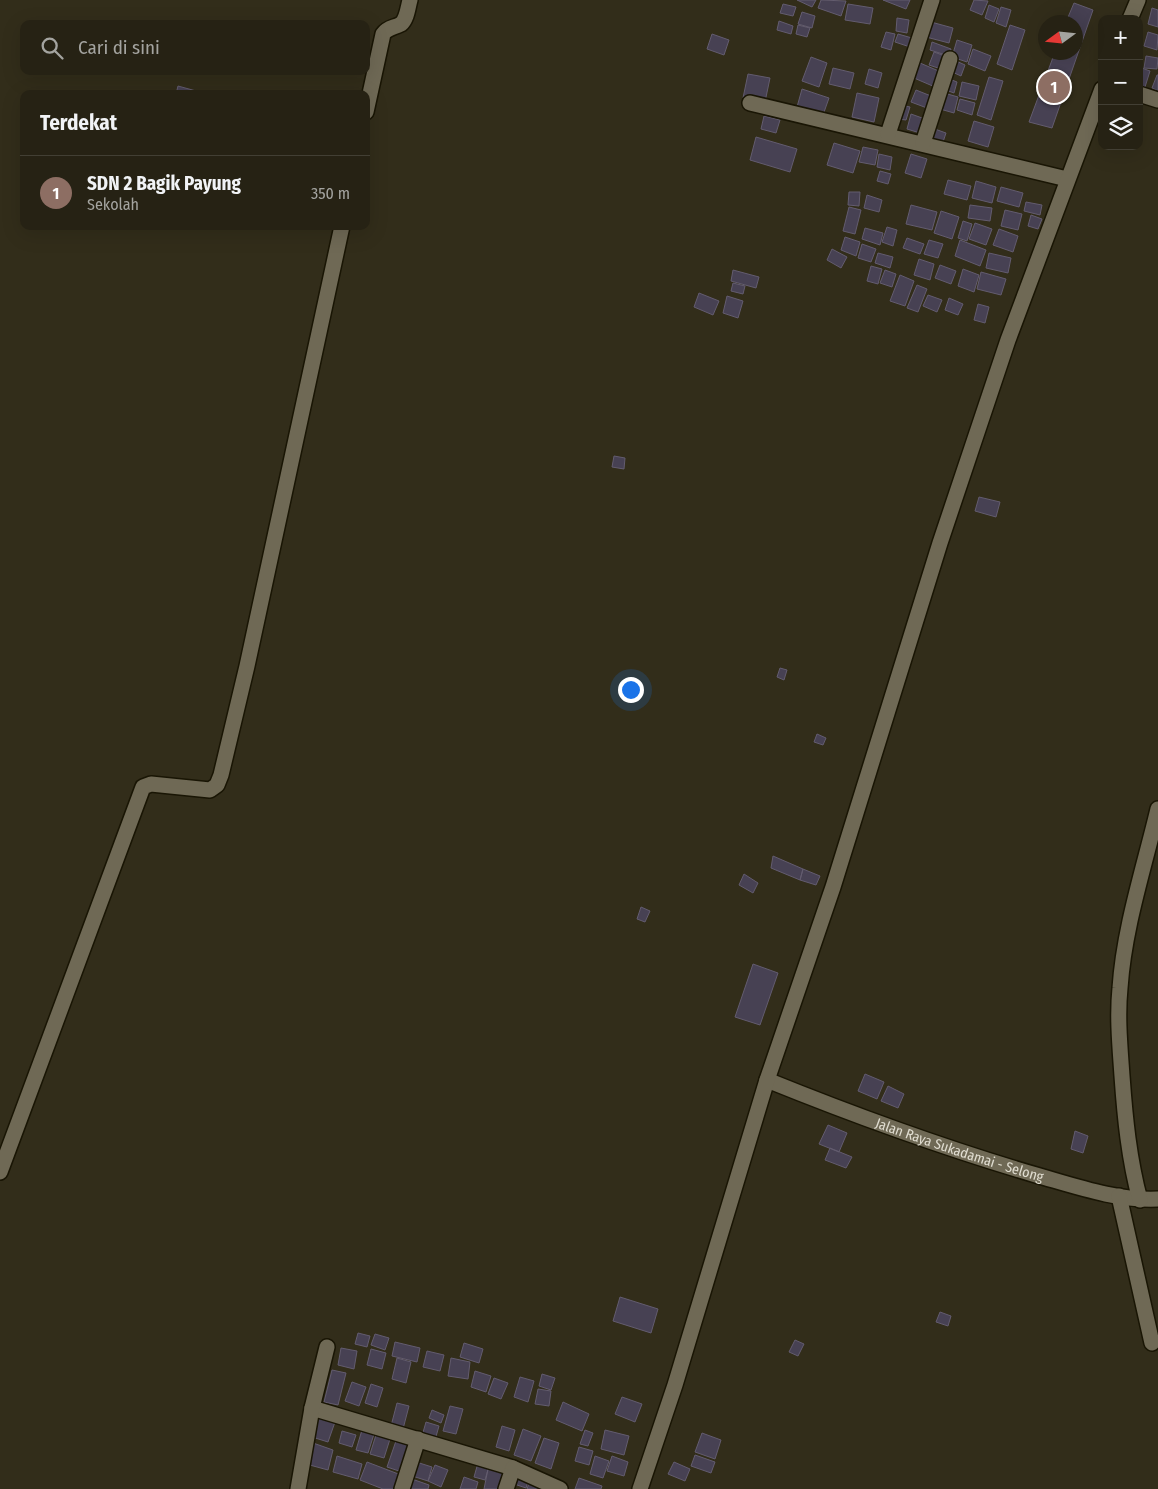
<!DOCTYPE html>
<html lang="id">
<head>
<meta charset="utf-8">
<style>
  :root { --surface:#262214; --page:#322f22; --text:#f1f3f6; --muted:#a4a4a0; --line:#423f34; --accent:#71c1f5 }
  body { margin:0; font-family:"Fira Sans Condensed",sans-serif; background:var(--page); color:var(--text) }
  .controls { position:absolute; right:15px; top:15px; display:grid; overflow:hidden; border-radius:10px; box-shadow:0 5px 20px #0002 }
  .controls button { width:45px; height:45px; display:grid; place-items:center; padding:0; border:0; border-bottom:1px solid var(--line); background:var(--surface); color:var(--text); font:25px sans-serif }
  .compass { position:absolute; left:1038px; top:15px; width:45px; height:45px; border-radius:50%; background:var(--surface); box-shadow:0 5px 20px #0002; rotate:255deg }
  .you { position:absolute; left:630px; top:689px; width:18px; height:18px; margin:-12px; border:4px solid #fff; border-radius:50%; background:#1a73e8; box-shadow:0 0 0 8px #1a73e833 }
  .badge { display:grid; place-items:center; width:32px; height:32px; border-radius:50%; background:var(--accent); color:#fff; font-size:16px; font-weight:700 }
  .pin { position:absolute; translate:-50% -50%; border:2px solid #fff; box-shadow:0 1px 5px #0006 }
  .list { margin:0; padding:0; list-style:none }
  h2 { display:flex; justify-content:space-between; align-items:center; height:65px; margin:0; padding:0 20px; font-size:21px }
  h2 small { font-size:16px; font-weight:400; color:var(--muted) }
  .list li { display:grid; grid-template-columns:32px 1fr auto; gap:15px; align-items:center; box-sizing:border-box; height:75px; padding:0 20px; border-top:1px solid var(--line) }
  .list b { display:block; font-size:19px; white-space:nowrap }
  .list p { margin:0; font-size:16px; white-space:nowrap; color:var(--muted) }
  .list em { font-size:16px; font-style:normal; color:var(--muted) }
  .icon { flex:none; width:28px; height:28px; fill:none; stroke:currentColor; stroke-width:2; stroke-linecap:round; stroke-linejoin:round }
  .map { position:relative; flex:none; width:1158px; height:1489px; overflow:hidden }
  .search { position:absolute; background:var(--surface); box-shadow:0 5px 20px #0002; left:20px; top:20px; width:350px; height:55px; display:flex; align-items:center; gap:12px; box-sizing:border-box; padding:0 18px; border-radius:10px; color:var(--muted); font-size:19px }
  .panel { position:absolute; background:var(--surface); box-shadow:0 5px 20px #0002; left:20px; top:90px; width:350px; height:140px; border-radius:10px }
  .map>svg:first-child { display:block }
</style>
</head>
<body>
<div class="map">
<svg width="1158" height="1489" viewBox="0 0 1158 1489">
  <rect width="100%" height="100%" fill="#322d1a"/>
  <!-- building -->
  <path fill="#474153" stroke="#635c6f" d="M 797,0 L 816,0 L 812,7 Z
    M 821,0 L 846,1 L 841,16 L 818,8 Z
    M 883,0 L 910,0 L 906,9 Z
    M 974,0 L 988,1 L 982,15 L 970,10 Z
    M 1074,3 L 1093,10 L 1052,128 L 1029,122 L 1055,52 L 1076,52 L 1076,22 L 1066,22 Z
    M 783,4 L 796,7 L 793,16 L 780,13 Z
    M 848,4 L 873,8 L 870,24 L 845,20 Z
    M 989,5 L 999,9 L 994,22 L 985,18 Z
    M 1001,7 L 1011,10 L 1006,27 L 996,23 Z
    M 1152,8 L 1158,10 L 1158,27 L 1148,24 Z
    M 802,12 L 815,16 L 812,28 L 798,24 Z
    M 897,18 L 909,20 L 907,33 L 896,31 Z
    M 779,21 L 793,26 L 791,34 L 777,30 Z
    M 931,22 L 953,28 L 949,43 L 926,37 Z
    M 798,25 L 810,28 L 807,37 L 796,34 Z
    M 1010,25 L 1025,30 L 1012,70 L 997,64 Z
    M 886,32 L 895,34 L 891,50 L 881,47 Z
    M 1148,32 L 1158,35 L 1157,50 L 1144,46 Z
    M 712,34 L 729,40 L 724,55 L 707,49 Z
    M 898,34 L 912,38 L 910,47 L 895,42 Z
    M 957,40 L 972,45 L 967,62 L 952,57 Z
    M 932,42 L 951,49 L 949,56 L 930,50 Z
    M 973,49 L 991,56 L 985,71 L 968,64 Z
    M 934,52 L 948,57 L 944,70 L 929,65 Z
    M 1146,56 L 1158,58 L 1157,69 L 1144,68 Z
    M 811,57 L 827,63 L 819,87 L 802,81 Z
    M 954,60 L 965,65 L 961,76 L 950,71 Z
    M 920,63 L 941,72 L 935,87 L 914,78 Z
    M 1139,67 L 1150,71 L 1145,87 L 1139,85 Z
    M 833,68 L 854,73 L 850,89 L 829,84 Z
    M 869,69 L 882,73 L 878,88 L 865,84 Z
    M 748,74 L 770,78 L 765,102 L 743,98 Z
    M 1157,75 L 1158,75 L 1158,91 L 1152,88 Z
    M 989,77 L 1003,81 L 991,120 L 977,115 Z
    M 947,78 L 957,82 L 954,93 L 943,89 Z
    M 962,82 L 979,86 L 976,100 L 959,96 Z
    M 178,86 L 207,94 L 176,94 Z
    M 802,89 L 829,98 L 823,115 L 797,107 Z
    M 916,90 L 931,96 L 927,108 L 911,102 Z
    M 857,93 L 879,98 L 874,122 L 852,117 Z
    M 944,93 L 958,97 L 954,113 L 940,109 Z
    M 960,99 L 975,103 L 972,115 L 957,110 Z
    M 901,105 L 910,107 L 906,120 L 898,119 Z
    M 911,114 L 925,119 L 920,133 L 907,129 Z
    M 764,116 L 780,120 L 776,133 L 761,129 Z
    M 974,121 L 994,127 L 988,147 L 968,141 Z
    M 932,128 L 946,133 L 942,145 L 928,140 Z
    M 756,137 L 797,149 L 790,172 L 750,160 Z
    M 834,143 L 860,151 L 853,173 L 827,165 Z
    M 863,147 L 878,150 L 875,165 L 859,162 Z
    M 879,154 L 892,157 L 890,170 L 877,167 Z
    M 911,154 L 927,159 L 921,178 L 905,173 Z
    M 880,171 L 891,174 L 888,184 L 877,181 Z
    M 948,180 L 971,186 L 967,200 L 944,194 Z
    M 976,181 L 996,187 L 992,203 L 972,198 Z
    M 1001,187 L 1023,193 L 1019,207 L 997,201 Z
    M 849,192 L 860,192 L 859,206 L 848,205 Z
    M 867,195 L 882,200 L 879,212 L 864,208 Z
    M 1026,202 L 1042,205 L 1040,215 L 1024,211 Z
    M 911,205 L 937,212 L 932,230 L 906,224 Z
    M 970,205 L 992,208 L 990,221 L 968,218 Z
    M 849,207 L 861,210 L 855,234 L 843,231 Z
    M 1005,210 L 1022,214 L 1018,230 L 1001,226 Z
    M 941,211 L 959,217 L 952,239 L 934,233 Z
    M 1031,215 L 1042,219 L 1038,229 L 1028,226 Z
    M 963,221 L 972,224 L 967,241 L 958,238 Z
    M 975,223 L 992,229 L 986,245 L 969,239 Z
    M 887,227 L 897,230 L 893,246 L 882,242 Z
    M 865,228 L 883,233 L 880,245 L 862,239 Z
    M 999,229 L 1018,236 L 1013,252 L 993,245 Z
    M 845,237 L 860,242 L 856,256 L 841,250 Z
    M 907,238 L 924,244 L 920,254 L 903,248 Z
    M 929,240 L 943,244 L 938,258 L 924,254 Z
    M 960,240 L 986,250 L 980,266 L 955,256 Z
    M 862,244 L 876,249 L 871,262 L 858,258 Z
    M 832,249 L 847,257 L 841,268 L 827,260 Z
    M 878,253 L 893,257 L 890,268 L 875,263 Z
    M 989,253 L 1011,258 L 1008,273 L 986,268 Z
    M 919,259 L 934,264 L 930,280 L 914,275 Z
    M 940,265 L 956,271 L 951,284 L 935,278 Z
    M 871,266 L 882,269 L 878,284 L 867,281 Z
    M 963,269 L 979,275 L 974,292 L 958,286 Z
    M 733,270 L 759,277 L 756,288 L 731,281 Z
    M 885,270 L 896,274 L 892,287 L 880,283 Z
    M 981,272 L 1006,279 L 1001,295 L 977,289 Z
    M 900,275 L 914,281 L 905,306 L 890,301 Z
    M 733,283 L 745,286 L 743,294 L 731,291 Z
    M 917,285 L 927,289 L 918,312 L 907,308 Z
    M 699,293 L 719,301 L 713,315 L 694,307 Z
    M 928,295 L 942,300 L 937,312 L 923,306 Z
    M 727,296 L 743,301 L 738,318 L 723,313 Z
    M 949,298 L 963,304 L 958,315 L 945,310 Z
    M 978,304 L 989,307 L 985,323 L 974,320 Z
    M 614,456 L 625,458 L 624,469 L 612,467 Z
    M 979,497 L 1000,502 L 996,517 L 975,511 Z
    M 780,668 L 787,670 L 784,680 L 777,677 Z
    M 817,734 L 826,738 L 823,745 L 814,742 Z
    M 773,856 L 803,869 L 800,880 L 771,868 Z
    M 803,869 L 820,876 L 816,885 L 800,880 Z
    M 744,874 L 758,883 L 753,893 L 739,885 Z
    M 641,907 L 650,911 L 645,922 L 637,919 Z
    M 753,964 L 778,973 L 760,1025 L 735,1017 Z
    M 865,1074 L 884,1082 L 877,1099 L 858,1091 Z
    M 888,1086 L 904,1094 L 898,1108 L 881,1101 Z
    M 828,1125 L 847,1133 L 839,1152 L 819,1144 Z
    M 1075,1131 L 1088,1136 L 1083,1153 L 1071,1149 Z
    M 830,1148 L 852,1157 L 846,1168 L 825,1160 Z
    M 620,1297 L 658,1309 L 651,1333 L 613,1321 Z
    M 940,1312 L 951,1316 L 948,1326 L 936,1322 Z
    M 358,1333 L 370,1336 L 367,1347 L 355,1344 Z
    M 375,1334 L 389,1338 L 385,1350 L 371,1345 Z
    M 795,1340 L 804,1344 L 798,1356 L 789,1352 Z
    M 395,1342 L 420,1348 L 417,1362 L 392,1356 Z
    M 464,1343 L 483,1349 L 479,1363 L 460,1357 Z
    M 341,1348 L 357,1351 L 354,1369 L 338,1365 Z
    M 371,1349 L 386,1353 L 382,1369 L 367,1365 Z
    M 427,1351 L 444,1355 L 440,1371 L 423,1367 Z
    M 397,1358 L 411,1362 L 406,1383 L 392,1379 Z
    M 451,1358 L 470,1362 L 468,1379 L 448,1376 Z
    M 332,1370 L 346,1373 L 338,1405 L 324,1402 Z
    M 475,1371 L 491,1376 L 486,1392 L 471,1387 Z
    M 542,1374 L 555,1378 L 551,1390 L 539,1386 Z
    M 520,1377 L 534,1381 L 528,1402 L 514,1397 Z
    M 494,1378 L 508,1383 L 501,1399 L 488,1394 Z
    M 352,1382 L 366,1387 L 359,1406 L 345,1401 Z
    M 371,1384 L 383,1388 L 377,1407 L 365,1403 Z
    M 538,1389 L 551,1391 L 549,1406 L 535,1404 Z
    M 622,1397 L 642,1404 L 635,1422 L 615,1414 Z
    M 563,1402 L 589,1414 L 582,1431 L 556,1420 Z
    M 397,1403 L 409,1406 L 403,1429 L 391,1426 Z
    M 450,1406 L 463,1409 L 456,1434 L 443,1431 Z
    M 432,1410 L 444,1415 L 441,1423 L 429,1418 Z
    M 319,1416 L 335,1422 L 328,1442 L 312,1437 Z
    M 426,1422 L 439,1426 L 435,1440 L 422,1436 Z
    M 502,1426 L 515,1430 L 509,1451 L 496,1447 Z
    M 523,1429 L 541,1436 L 531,1461 L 514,1455 Z
    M 362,1430 L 374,1434 L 368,1453 L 356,1450 Z
    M 585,1430 L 593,1433 L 588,1446 L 580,1444 Z
    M 605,1430 L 629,1436 L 624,1455 L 601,1449 Z
    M 342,1431 L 356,1435 L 352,1447 L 339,1443 Z
    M 702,1433 L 721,1440 L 715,1459 L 695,1452 Z
    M 376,1435 L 390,1439 L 384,1458 L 370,1454 Z
    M 397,1438 L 412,1443 L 402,1472 L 387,1467 Z
    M 544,1438 L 559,1443 L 551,1469 L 535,1463 Z
    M 313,1443 L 333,1450 L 328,1470 L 306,1464 Z
    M 579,1447 L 593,1451 L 589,1465 L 575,1461 Z
    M 695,1455 L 715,1462 L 711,1473 L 691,1466 Z
    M 337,1456 L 362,1464 L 358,1479 L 333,1472 Z
    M 595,1456 L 609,1461 L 603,1478 L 590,1474 Z
    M 612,1456 L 628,1462 L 624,1476 L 607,1471 Z
    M 413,1461 L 432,1467 L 428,1481 L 409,1475 Z
    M 367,1462 L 401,1475 L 396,1489 L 383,1489 L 360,1480 Z
    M 674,1462 L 690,1469 L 685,1481 L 668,1474 Z
    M 478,1463 L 489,1466 L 485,1480 L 474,1477 Z
    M 435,1465 L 448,1470 L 441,1487 L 428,1481 Z
    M 488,1469 L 505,1474 L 501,1489 L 484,1489 Z
    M 514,1472 L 529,1478 L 526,1488 L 511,1483 Z
    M 464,1477 L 478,1482 L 476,1489 L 460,1489 Z
    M 409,1478 L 429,1485 L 428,1489 L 405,1489 Z
    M 579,1478 L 602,1486 L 601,1489 L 575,1489 Z
    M 529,1483 L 541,1488 L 541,1489 L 527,1489 Z"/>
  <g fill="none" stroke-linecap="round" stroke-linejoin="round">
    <!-- minor casing -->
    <g stroke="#191504" stroke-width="18">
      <g id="minor">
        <path d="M 1130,19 L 1138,0"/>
        <path d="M 1139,94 L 1158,100"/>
        <path d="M 750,103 L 1067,179"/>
        <path d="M 366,112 L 383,34 C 388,27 394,28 401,24 C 407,19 408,7 410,0"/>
        <path d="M 888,134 L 932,0"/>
        <path d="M 923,143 L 950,59"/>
        <path id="s1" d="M 767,1080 C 856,1116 944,1148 1036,1175 C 1075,1186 1117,1201 1158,1199"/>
        <path d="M 0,1172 L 143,787 L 151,784 L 210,790 L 217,785 L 221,775 L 247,666 L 342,226"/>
        <path d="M 1119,1196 L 1152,1343"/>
        <path d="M 1140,1200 C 1129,1159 1125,1118 1122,1076 C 1120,1047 1117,1017 1120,988 C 1124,928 1144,868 1158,809"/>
        <path d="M 312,1408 L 513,1468 L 560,1489"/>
        <path d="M 298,1489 L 312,1408 L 327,1347"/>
        <path d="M 402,1489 L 418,1439"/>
        <path d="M 506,1489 L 513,1468"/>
        <path d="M 640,1489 L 675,1385 L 767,1080 L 833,887 L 940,543 L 1008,340 L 1102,89"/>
      </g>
    </g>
    <!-- minor -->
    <use href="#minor" stroke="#6f6955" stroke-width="15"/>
  </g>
  <g text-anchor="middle" stroke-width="5" stroke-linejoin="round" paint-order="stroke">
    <!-- street labels -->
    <g font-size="14" fill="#e0ddd1" stroke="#282311">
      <text dy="5" stroke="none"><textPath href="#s1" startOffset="205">Jalan Raya Sukadamai - Selong</textPath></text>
    </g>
  </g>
</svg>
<div class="controls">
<button>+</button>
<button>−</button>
<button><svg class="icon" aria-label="layers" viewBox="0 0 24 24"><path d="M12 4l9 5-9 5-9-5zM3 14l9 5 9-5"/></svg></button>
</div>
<svg class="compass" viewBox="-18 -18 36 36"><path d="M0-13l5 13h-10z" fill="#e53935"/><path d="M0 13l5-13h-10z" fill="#a4a4a0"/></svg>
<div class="you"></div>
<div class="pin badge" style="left:1054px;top:87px;background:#8d6e63">1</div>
<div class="search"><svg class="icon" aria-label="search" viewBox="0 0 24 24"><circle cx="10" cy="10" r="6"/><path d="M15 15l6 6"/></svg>Cari di sini</div>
<section class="panel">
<h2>Terdekat<small></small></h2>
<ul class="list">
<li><span class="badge" style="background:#8d6e63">1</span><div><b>SDN 2 Bagik Payung</b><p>Sekolah</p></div><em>350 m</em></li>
</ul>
</section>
</div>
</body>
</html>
